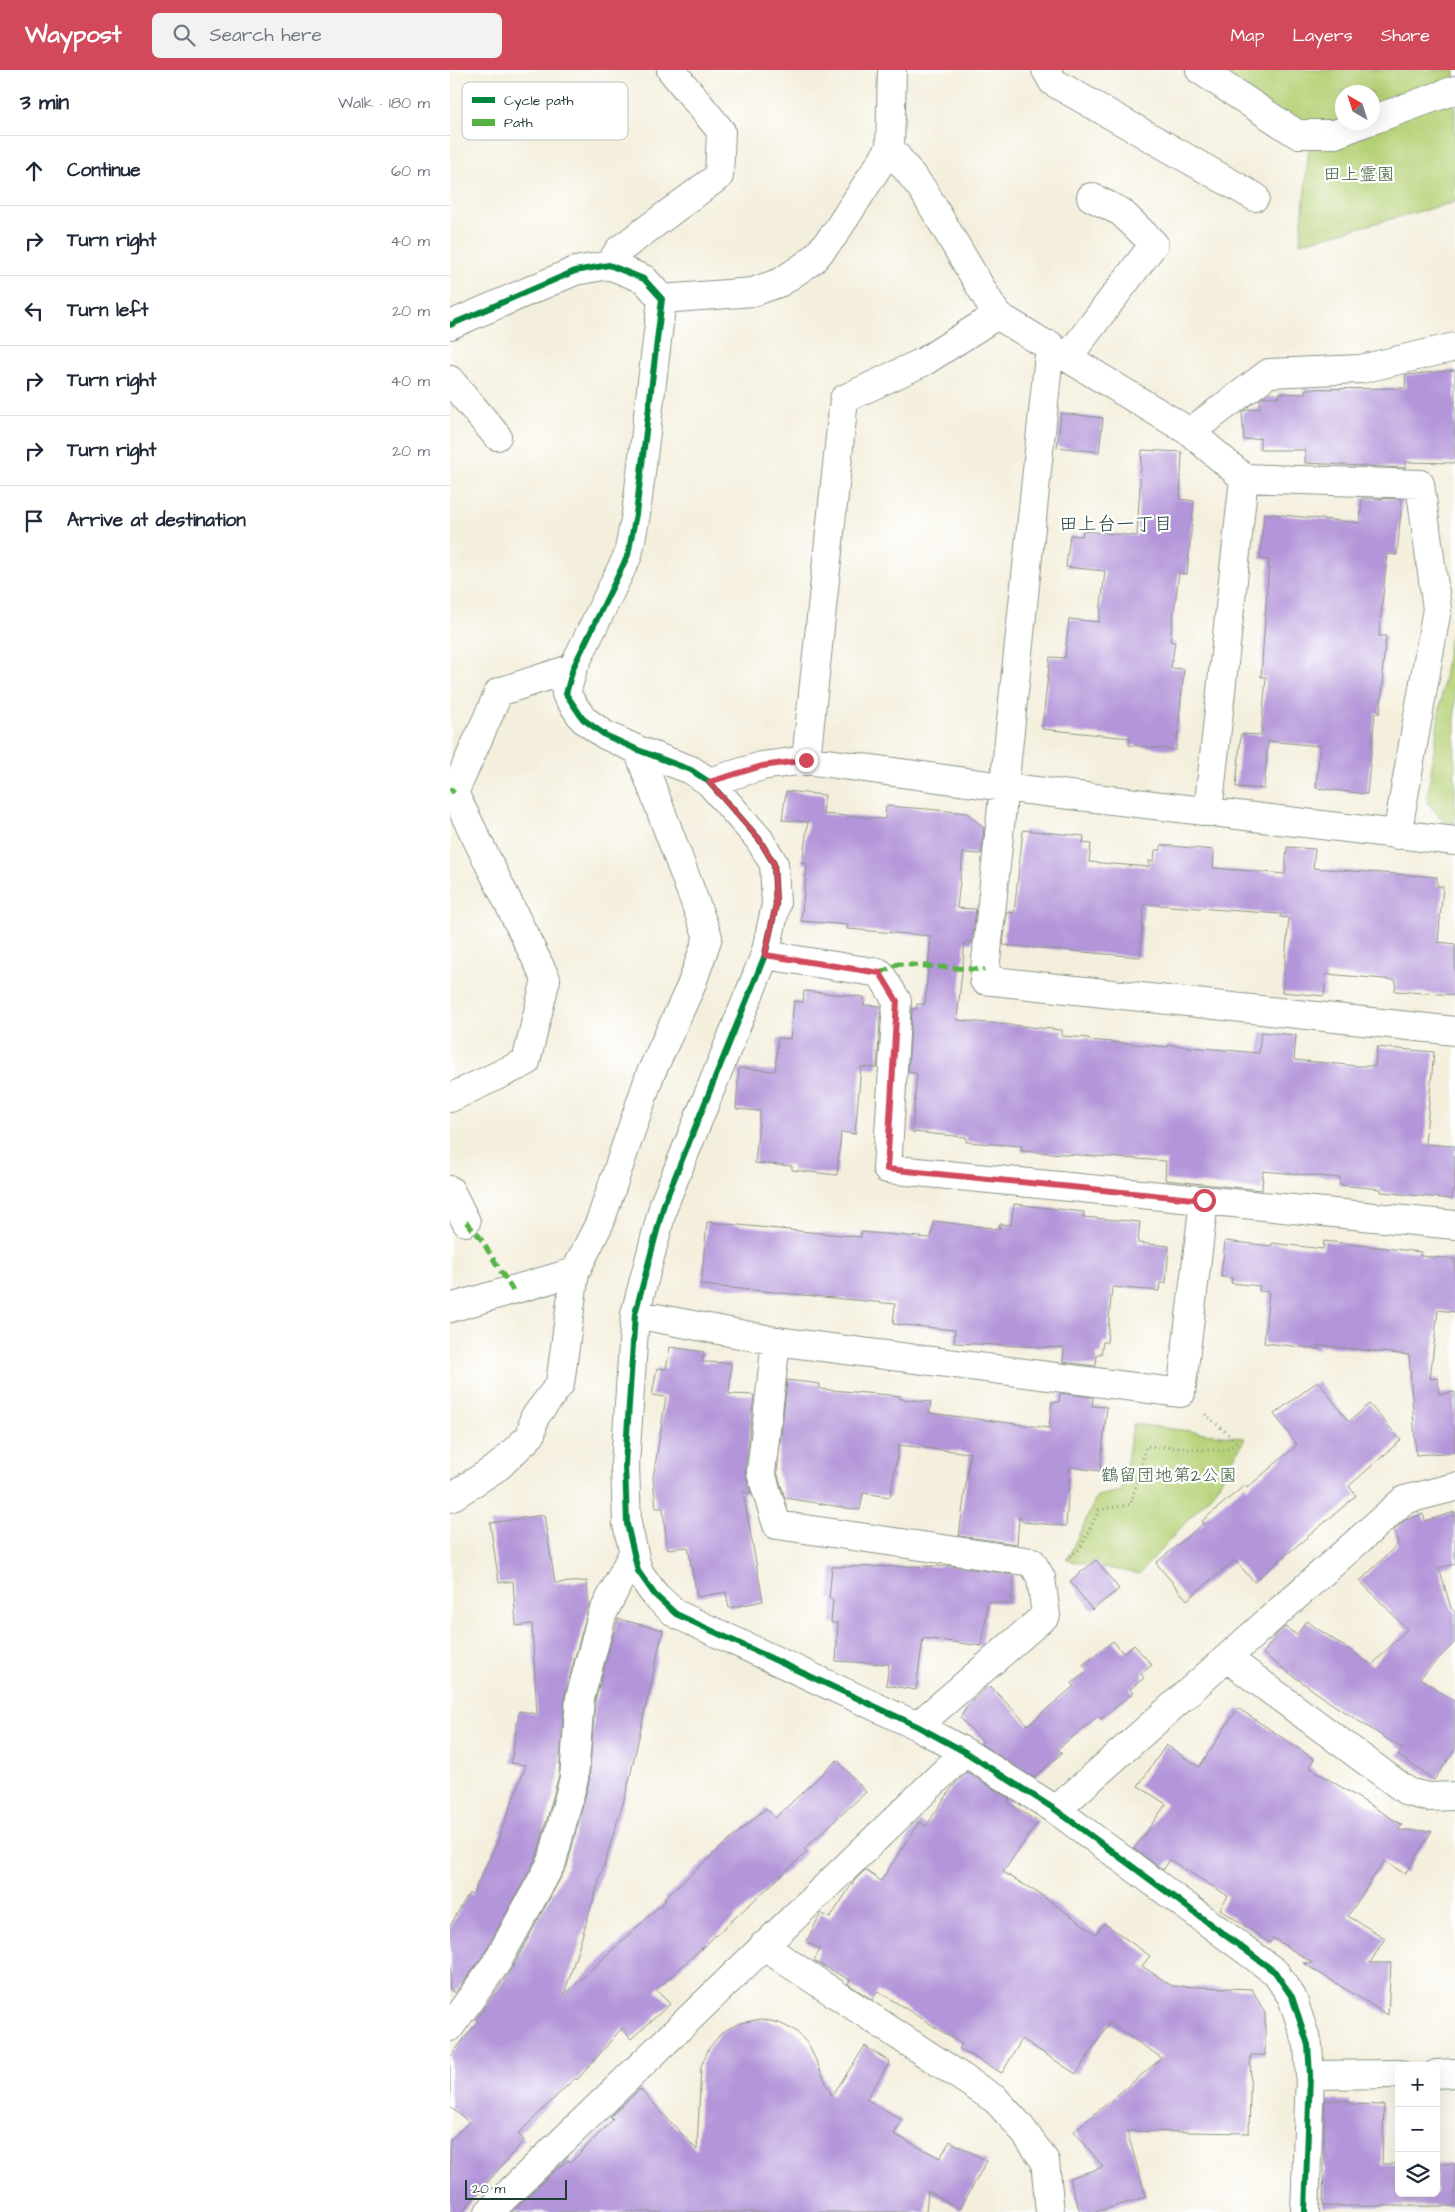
<!DOCTYPE html>
<html lang="en">
<head>
<meta charset="utf-8">
<style>
  :root { --surface:#fff; --page:#f2f2f3; --text:#1f2937; --muted:#747a83; --line:#e0e1e3; --accent:#d1495b }
  body { margin:0; font-family:"Architects Daughter","Klee One",sans-serif; background:var(--page); color:var(--text) }
  .controls { position:absolute; right:15px; bottom:15px; display:grid; overflow:hidden; border-radius:8px; box-shadow:0 5px 20px #0002 }
  .controls button { width:45px; height:45px; display:grid; place-items:center; padding:0; border:0; border-bottom:1px solid var(--line); background:var(--surface); color:var(--text); font:25px sans-serif }
  .compass { position:absolute; left:885px; top:15px; width:45px; height:45px; border-radius:50%; background:var(--surface); box-shadow:0 5px 20px #0002; rotate:321deg }
  .scale { position:absolute; left:15px; bottom:12px; width:102px; box-sizing:border-box; padding-left:5px; border:2px solid #1f3d34; border-top:0; font-size:14px; line-height:18px; white-space:nowrap; color:#1f3d34; -webkit-text-stroke:4px #fff; paint-order:stroke }
  .stop { position:absolute; width:15px; height:15px; margin:-11px; border:4px solid #d1495b; border-radius:50%; background:#fff }
  .stop.end { background:#d1495b; border-color:#fff; box-shadow:0 1px 5px #0008 }
  .list { margin:0; padding:0; list-style:none }
  h2 { display:flex; justify-content:space-between; align-items:center; height:65px; margin:0; padding:0 20px; font-size:21px }
  h2 small { font-size:16px; font-weight:400; color:var(--muted) }
  .list li { display:grid; grid-template-columns:32px 1fr auto; gap:15px; align-items:center; box-sizing:border-box; height:70px; padding:0 20px; border-top:1px solid var(--line) }
  .list b { display:block; font-size:19px; white-space:nowrap }
  .list em { font-size:16px; font-style:normal; color:var(--muted) }
  .icon { flex:none; width:28px; height:28px; fill:none; stroke:currentColor; stroke-width:2; stroke-linecap:round; stroke-linejoin:round }
  .map { position:relative; flex:none; width:1005px; height:2142px; overflow:hidden }
  header { display:flex; align-items:center; gap:30px; box-sizing:border-box; height:70px; padding:0 25px; background:var(--accent); color:#fff }
  header strong { font-size:24px }
  nav { display:flex; gap:28px; margin-inline-start:auto; font-size:18px }
  .search { width:350px; height:45px; background:var(--page); display:flex; align-items:center; gap:12px; box-sizing:border-box; padding:0 18px; border-radius:8px; color:var(--muted); font-size:19px }
  main { display:flex }
  aside { flex:1; background:var(--surface) }
  .map>svg:first-child { display:block }
</style>
</head>
<body>
<header>
<strong>Waypost</strong>
<div class="search"><svg class="icon" aria-label="search" viewBox="0 0 24 24"><circle cx="10" cy="10" r="6"/><path d="M15 15l6 6"/></svg>Search here</div>
<nav><a>Map</a><a>Layers</a><a>Share</a></nav>
</header>
<main>
<aside>
<h2>3 min<small>Walk · 180 m</small></h2>
<ul class="list">
<li><svg class="icon" aria-label="ahead" viewBox="0 0 24 24"><path d="M12 20V5M6 11l6-6 6 6"/></svg><div><b>Continue</b></div><em>60 m</em></li>
<li><svg class="icon" aria-label="right" viewBox="0 0 24 24"><path d="M7 20v-9h11M14 6l5 5-5 5"/></svg><div><b>Turn right</b></div><em>40 m</em></li>
<li><svg class="icon" aria-label="left" viewBox="0 0 24 24"><path d="M17 20v-9H6M10 6l-5 5 5 5"/></svg><div><b>Turn left</b></div><em>20 m</em></li>
<li><svg class="icon" aria-label="right" viewBox="0 0 24 24"><path d="M7 20v-9h11M14 6l5 5-5 5"/></svg><div><b>Turn right</b></div><em>40 m</em></li>
<li><svg class="icon" aria-label="right" viewBox="0 0 24 24"><path d="M7 20v-9h11M14 6l5 5-5 5"/></svg><div><b>Turn right</b></div><em>20 m</em></li>
<li><svg class="icon" aria-label="arrive" viewBox="0 0 24 24"><path d="M6 21V4h12l-3 4 3 4H6"/></svg><div><b>Arrive at destination</b></div></li>
</ul>
</aside>
<div class="map">
<svg width="1005" height="2142" viewBox="0 0 1005 2142">
  <rect width="100%" height="100%" fill="#fff"/>
  <filter id="ink" filterUnits="userSpaceOnUse"><feTurbulence type="fractalNoise" baseFrequency=".02" numOctaves="2"/><feDisplacementMap in="SourceGraphic" scale="10" xChannelSelector="R" yChannelSelector="G"/><feConvolveMatrix kernelMatrix="1 2 1 2 8 2 1 2 1" color-interpolation-filters="sRGB"/></filter>
  <filter id="wash" filterUnits="userSpaceOnUse"><feTurbulence type="fractalNoise" baseFrequency=".0096" numOctaves="4" result="noise"/><feDisplacementMap in="SourceGraphic" scale="20" xChannelSelector="R" yChannelSelector="G"/><feGaussianBlur stdDeviation="1.12" result="paint"/><feColorMatrix in="noise" values="0 0 0 0 0 0 0 0 0 0 0 0 0 0 0 0 0 1.4 0 .05"/><feComposite in="paint" operator="in"/></filter>
  <g filter="url(#wash)">
    <rect width="100%" height="100%" fill="#f4efdd"/>
    <!-- green -->
    <path fill="#b7d278" stroke="#6b8856" fill-rule="evenodd" d="M 765,0 L 1005,0 L 1005,132 L 850,173 L 860,65 ZM 892,22 L 922,22 L 922,52 L 892,52 Z
      M 1000,565 L 1005,566 L 1005,753 L 994,752 L 977,732 Z
      M 683,1354 L 795,1368 L 766,1419 L 689,1504 L 617,1490 L 647,1426 L 672,1421 Z"/>
    <g id="blocks">
      <!-- building -->
      <path fill="#b395d9" d="M 1005,300 L 1005,393 L 956,392 L 955,398 L 855,393 L 855,380 L 810,380 L 810,368 L 794,370 L 792,343 L 796,340 L 810,338 L 810,329 L 813,327 L 829,327 L 829,323 L 855,324 L 855,319 L 956,318 L 955,305 Z
        M 611,343 L 653,348 L 649,382 L 607,377 Z
        M 692,380 L 732,382 L 730,429 L 744,431 L 737,504 L 729,503 L 720,571 L 725,572 L 721,598 L 734,599 L 726,680 L 679,675 L 680,668 L 592,659 L 600,587 L 615,588 L 619,549 L 649,552 L 655,501 L 616,497 L 620,465 L 632,466 L 633,461 L 687,466 Z
        M 912,428 L 952,429 L 947,485 L 937,484 L 929,566 L 936,566 L 932,605 L 934,605 L 930,643 L 925,643 L 917,724 L 866,718 L 870,676 L 818,671 L 814,719 L 786,717 L 791,664 L 811,665 L 816,607 L 811,607 L 819,490 L 810,489 L 814,443 L 910,453 Z
        M 336,721 L 375,725 L 373,744 L 435,749 L 436,736 L 477,739 L 517,743 L 534,758 L 531,784 L 513,783 L 507,838 L 526,839 L 522,873 L 515,872 L 507,950 L 612,960 L 612,966 L 639,968 L 639,970 L 718,977 L 718,975 L 809,983 L 811,962 L 846,965 L 844,990 L 908,996 L 925,996 L 927,977 L 984,982 L 975,1074 L 1005,1076 L 1005,1121 L 1002,1121 L 1002,1129 L 931,1122 L 931,1119 L 889,1115 L 890,1108 L 813,1101 L 812,1120 L 753,1114 L 715,1110 L 716,1091 L 571,1081 L 572,1076 L 516,1072 L 516,1067 L 462,1062 L 467,1004 L 458,1001 L 462,939 L 466,939 L 467,934 L 475,934 L 481,866 L 397,859 L 398,855 L 351,851 L 357,794 L 352,793 L 358,752 L 332,750 Z
        M 573,760 L 634,766 L 633,773 L 641,774 L 639,792 L 699,797 L 699,791 L 704,791 L 705,780 L 711,780 L 711,775 L 764,780 L 763,798 L 835,804 L 837,777 L 865,779 L 863,798 L 987,807 L 987,816 L 993,816 L 988,872 L 1005,874 L 1005,925 L 945,921 L 946,910 L 876,904 L 874,926 L 832,922 L 839,848 L 830,847 L 831,844 L 694,834 L 690,887 L 553,875 L 557,842 L 564,843 Z
        M 354,921 L 414,927 L 414,935 L 431,936 L 427,998 L 411,997 L 405,1064 L 391,1062 L 387,1105 L 342,1100 L 342,1096 L 305,1093 L 310,1041 L 286,1039 L 289,998 L 325,1001 L 328,968 L 340,969 L 344,931 L 353,932 Z
        M 564,1134 L 634,1142 L 633,1147 L 690,1152 L 688,1173 L 719,1176 L 716,1213 L 710,1213 L 709,1221 L 662,1217 L 657,1272 L 653,1272 L 651,1284 L 647,1284 L 646,1296 L 613,1292 L 614,1278 L 504,1273 L 505,1260 L 443,1254 L 445,1234 L 251,1215 L 257,1152 L 411,1167 L 411,1162 L 481,1168 L 484,1151 L 549,1159 L 550,1154 L 561,1155 Z
        M 775,1171 L 822,1176 L 822,1173 L 873,1179 L 874,1171 L 971,1182 L 970,1186 L 1005,1189 L 1005,1242 L 988,1240 L 980,1309 L 988,1308 L 989,1324 L 1005,1322 L 1005,1382 L 966,1385 L 959,1285 L 867,1275 L 870,1279 L 814,1273 L 819,1222 L 809,1221 L 810,1216 L 781,1213 L 782,1208 L 771,1207 Z
        M 220,1277 L 254,1282 L 252,1292 L 281,1293 L 279,1324 L 304,1325 L 295,1401 L 301,1423 L 293,1422 L 313,1531 L 279,1538 L 276,1522 L 247,1527 L 238,1477 L 217,1479 L 213,1438 L 206,1438 L 203,1408 L 216,1327 L 202,1325 L 207,1298 L 216,1299 Z
        M 337,1310 L 370,1314 L 370,1319 L 450,1326 L 450,1329 L 481,1332 L 479,1343 L 599,1358 L 602,1332 L 609,1332 L 610,1323 L 643,1327 L 642,1336 L 657,1337 L 650,1401 L 620,1397 L 616,1456 L 573,1452 L 569,1447 L 567,1474 L 509,1466 L 520,1383 L 449,1375 L 440,1427 L 413,1423 L 410,1440 L 335,1428 L 327,1402 Z
        M 868,1311 L 899,1352 L 919,1334 L 951,1370 L 899,1416 L 906,1426 L 804,1512 L 785,1490 L 737,1530 L 706,1493 L 754,1453 L 752,1451 L 795,1415 L 797,1418 L 847,1375 L 824,1344 Z
        M 1005,1442 L 1005,1494 L 989,1498 L 1001,1538 L 1005,1542 L 1005,1572 L 970,1608 L 1005,1632 L 1005,1680 L 984,1710 L 948,1685 L 953,1679 L 885,1636 L 813,1584 L 827,1564 L 835,1557 L 847,1565 L 856,1551 L 922,1595 L 957,1559 L 910,1511 L 948,1474 L 944,1460 L 955,1450 L 973,1444 L 975,1451 Z
        M 94,1445 L 105,1513 L 137,1511 L 139,1536 L 115,1624 L 109,1705 L 87,1786 L 34,1884 L 5,1923 L 0,1920 L 0,1856 L 19,1823 L 22,1825 L 46,1775 L 76,1695 L 61,1693 L 69,1641 L 87,1644 L 82,1554 L 66,1556 L 63,1511 L 49,1513 L 40,1453 Z
        M 646,1490 L 669,1519 L 642,1540 L 620,1511 Z
        M 502,1496 L 564,1505 L 561,1534 L 538,1532 L 532,1576 L 473,1568 L 466,1620 L 436,1615 L 439,1594 L 386,1591 L 388,1553 L 381,1553 L 383,1529 L 379,1529 L 382,1497 Z
        M 168,1549 L 213,1560 L 177,1720 L 114,1925 L 216,1830 L 214,1828 L 316,1738 L 325,1748 L 387,1690 L 416,1722 L 354,1779 L 357,1782 L 206,1920 L 220,1934 L 181,1969 L 172,1958 L 127,2010 L 125,2008 L 68,2064 L 74,2070 L 12,2142 L 0,2142 L 0,2070 L 19,2052 L 0,2037 L 0,1987 L 28,1951 L 26,1949 L 61,1900 L 117,1796 L 139,1712 L 145,1631 Z
        M 663,1571 L 673,1583 L 684,1575 L 702,1595 L 691,1604 L 694,1608 L 680,1619 L 683,1623 L 651,1649 L 648,1646 L 608,1679 L 612,1683 L 584,1708 L 531,1674 L 533,1671 L 510,1648 L 518,1635 L 539,1615 L 578,1655 L 624,1616 L 622,1613 L 638,1601 L 633,1595 Z
        M 788,1638 L 864,1689 L 859,1697 L 952,1755 L 948,1760 L 982,1761 L 955,1804 L 934,1791 L 898,1846 L 935,1868 L 920,1893 L 941,1893 L 938,1945 L 853,1893 L 863,1893 L 823,1868 L 820,1873 L 770,1839 L 778,1826 L 720,1790 L 713,1800 L 684,1779 L 716,1734 L 688,1716 L 716,1675 L 749,1697 Z
        M 517,1702 L 560,1729 L 557,1732 L 588,1752 L 553,1802 L 593,1826 L 646,1864 L 654,1853 L 700,1886 L 692,1896 L 722,1916 L 802,1919 L 815,1943 L 815,1985 L 801,1985 L 799,2063 L 677,2061 L 696,2127 L 645,2142 L 630,2142 L 619,2108 L 653,2097 L 624,2061 L 712,1988 L 659,1953 L 626,2004 L 572,1969 L 552,2003 L 509,1979 L 512,1974 L 428,1921 L 422,1930 L 398,1914 L 400,1910 L 364,1891 L 370,1879 L 356,1872 L 371,1843 L 380,1848 L 404,1811 L 415,1800 L 431,1811 L 469,1752 L 476,1756 L 504,1715 Z
        M 311,1949 L 329,1953 L 346,1961 L 359,1975 L 382,2026 L 415,1976 L 440,1992 L 416,2029 L 452,2050 L 444,2064 L 490,2088 L 500,2071 L 537,2091 L 510,2139 L 478,2121 L 476,2142 L 61,2142 L 102,2103 L 118,2090 L 121,2092 L 163,2050 L 160,2047 L 190,2019 L 247,2080 L 251,1996 L 259,1978 L 272,1962 L 290,1953 Z
        M 875,2030 L 900,2031 L 900,2034 L 934,2035 L 932,2094 L 949,2094 L 949,2123 L 986,2123 L 986,2094 L 1005,2094 L 1005,2136 L 873,2136 Z"/>
    </g>
  </g>
  <g filter="url(#ink)">
    <use href="#blocks" fill-opacity="0" stroke="#8a9688" stroke-width="1"/>
    <g fill="none" stroke-linecap="round" stroke-linejoin="round">
      <!-- minor casing -->
      <g stroke="#8a9688" stroke-width="30">
        <path id="minor" d="M 596,0 L 603,12 L 805,127
          M 750,0 L 847,64 L 885,64 L 916,52
          M 922,50 L 1005,20
          M 440,78 L 473,120 L 547,245 L 740,362 L 794,408 L 758,742
          M 159,195 L 169,180 L 269,106 L 271,61 L 221,0
          M 212,229 L 303,222 L 331,212 L 363,190 L 384,165 L 440,78 L 442,0
          M 0,255 L 125,201 L 159,195 L 194,209 L 212,229 L 186,444 L 178,485 L 123,598 L 116,624 L 133,649 L 155,665 L 188,680 L 241,700 L 259,712 L 309,769 L 324,794 L 326,835 L 315,885 L 214,1134 L 185,1244 L 175,1394 L 177,1454 L 188,1501 L 205,1525 L 226,1544 L 467,1656 L 515,1682 L 606,1740 L 825,1902 L 842,1927 L 858,1975 L 860,2005 L 855,2142
          M 600,275 L 534,910 L 1005,961
          M 618,287 L 704,174 L 671,142 L 641,127
          M 0,310 L 47,366
          M 740,362 L 819,303 L 911,299 L 1005,277
          M 794,408 L 970,414 L 987,539 L 947,765
          M 356,690 L 394,329 L 475,291 L 547,245
          M 259,712 L 312,696 L 356,690 L 553,717 L 1005,771
          M 315,885 L 430,903 L 447,931 L 437,1099 L 1005,1155
          M 0,1028 L 76,992 L 96,909 L 4,723 L 49,622 L 123,598
          M 0,1120 L 16,1152
          M 0,1238 L 125,1202 L 150,1152 L 200,1005 L 241,916 L 258,867 L 188,680
          M 185,1244 L 326,1271 L 731,1323 L 754,1130
          M 326,1271 L 311,1403 L 327,1455 L 582,1492 L 591,1508 L 596,1545 L 467,1656
          M 0,1428 L 49,1396 L 81,1365 L 84,1348 L 110,1314 L 125,1202
          M 777,1588 L 958,1722 L 978,1727 L 1005,1726
          M 606,1740 L 954,1430 L 1005,1417
          M 313,1876 L 546,2030 L 569,2055 L 595,2091 L 600,2142
          M 0,1957 L 47,1892 L 102,1792 L 124,1708 L 130,1628 L 152,1545 L 183,1483
          M 986,2004 L 1005,2003
          M 860,2005 L 949,2004
          M 39,2142 L 515,1682"/>
      </g>
      <!-- path -->
      <path stroke="#8a9688" stroke-width="3" stroke-dasharray="1 4" stroke-linecap="butt" d="M 616,1489 L 630,1479 L 649,1440 L 681,1434 L 696,1376 L 774,1381 L 788,1373 L 754,1343"/>
      <!-- minor -->
      <use href="#minor" stroke="#fff" stroke-width="28"/>
      <!-- quiet -->
      <path stroke="#55b346" stroke-width="5" stroke-dasharray="10 5" stroke-linecap="butt" d="M 0,718 L 4,723
        M 430,903 L 448,894 L 535,900
        M 16,1152 L 29,1166 L 63,1221"/>
      <!-- cycleway casing -->
      <g stroke="#fff" stroke-width="9">
        <path id="cycleway" d="M 0,255 L 125,201 L 159,195 L 194,209 L 212,229 L 186,444 L 178,485 L 123,598 L 116,624 L 133,649 L 155,665 L 188,680 L 241,700 L 259,712 L 309,769 L 324,794 L 326,835 L 315,885 L 214,1134 L 185,1244 L 175,1394 L 177,1454 L 188,1501 L 205,1525 L 226,1544 L 467,1656 L 515,1682 L 606,1740 L 825,1902 L 842,1927 L 858,1975 L 860,2005 L 855,2142"/>
      </g>
      <!-- cycleway -->
      <use href="#cycleway" stroke="#00873e" stroke-width="6"/>
    </g>
  </g>
  <g fill="none" stroke-linecap="round" stroke-linejoin="round" filter="url(#ink)">
    <!-- route -->
    <path stroke="#d1495b" stroke-width="6" d="M 356,690 L 312,696 L 259,712 L 309,769 L 324,794 L 326,835 L 315,885 L 430,903 L 447,931 L 437,1099 L 754,1130"/>
  </g>
  <g text-anchor="middle" stroke-width="4.5" stroke-linejoin="round" paint-order="stroke">
    <!-- park labels -->
    <g font-size="18" fill="#456245" stroke="#fff">
      <text x="909" y="110">田上霊園</text>
      <text x="719" y="1411">鶴留団地第2公園</text>
    </g>
    <!-- neighbourhood labels -->
    <g font-size="19" fill="#1f3d34" stroke="#fff">
      <text x="666" y="460">田上台一丁目</text>
    </g>
  </g>
  <!-- legend -->
  <rect x="12" y="12" width="166" height="58" rx="8" fill="#fff" stroke="#bcc5c2" stroke-width="1"/>
  <rect x="22" y="27" width="23" height="6" fill="#00873e"/>
  <rect x="22" y="49" width="23" height="7" fill="#55b346"/>
  <g font-size="14" fill="#1f3d34">
    <text x="54" y="35">Cycle path</text>
    <text x="54" y="57">Path</text>
  </g>
</svg>
<div class="controls">
<button>+</button>
<button>−</button>
<button><svg class="icon" aria-label="layers" viewBox="0 0 24 24"><path d="M12 4l9 5-9 5-9-5zM3 14l9 5 9-5"/></svg></button>
</div>
<svg class="compass" viewBox="-18 -18 36 36"><path d="M0-13l5 13h-10z" fill="#e53935"/><path d="M0 13l5-13h-10z" fill="#747a83"/></svg>
<div class="scale">20 m</div>
<div class="stop" style="left:754px;top:1130px"></div>
<div class="stop end" style="left:356px;top:690px"></div>
</div>
</main>
</body>
</html>
